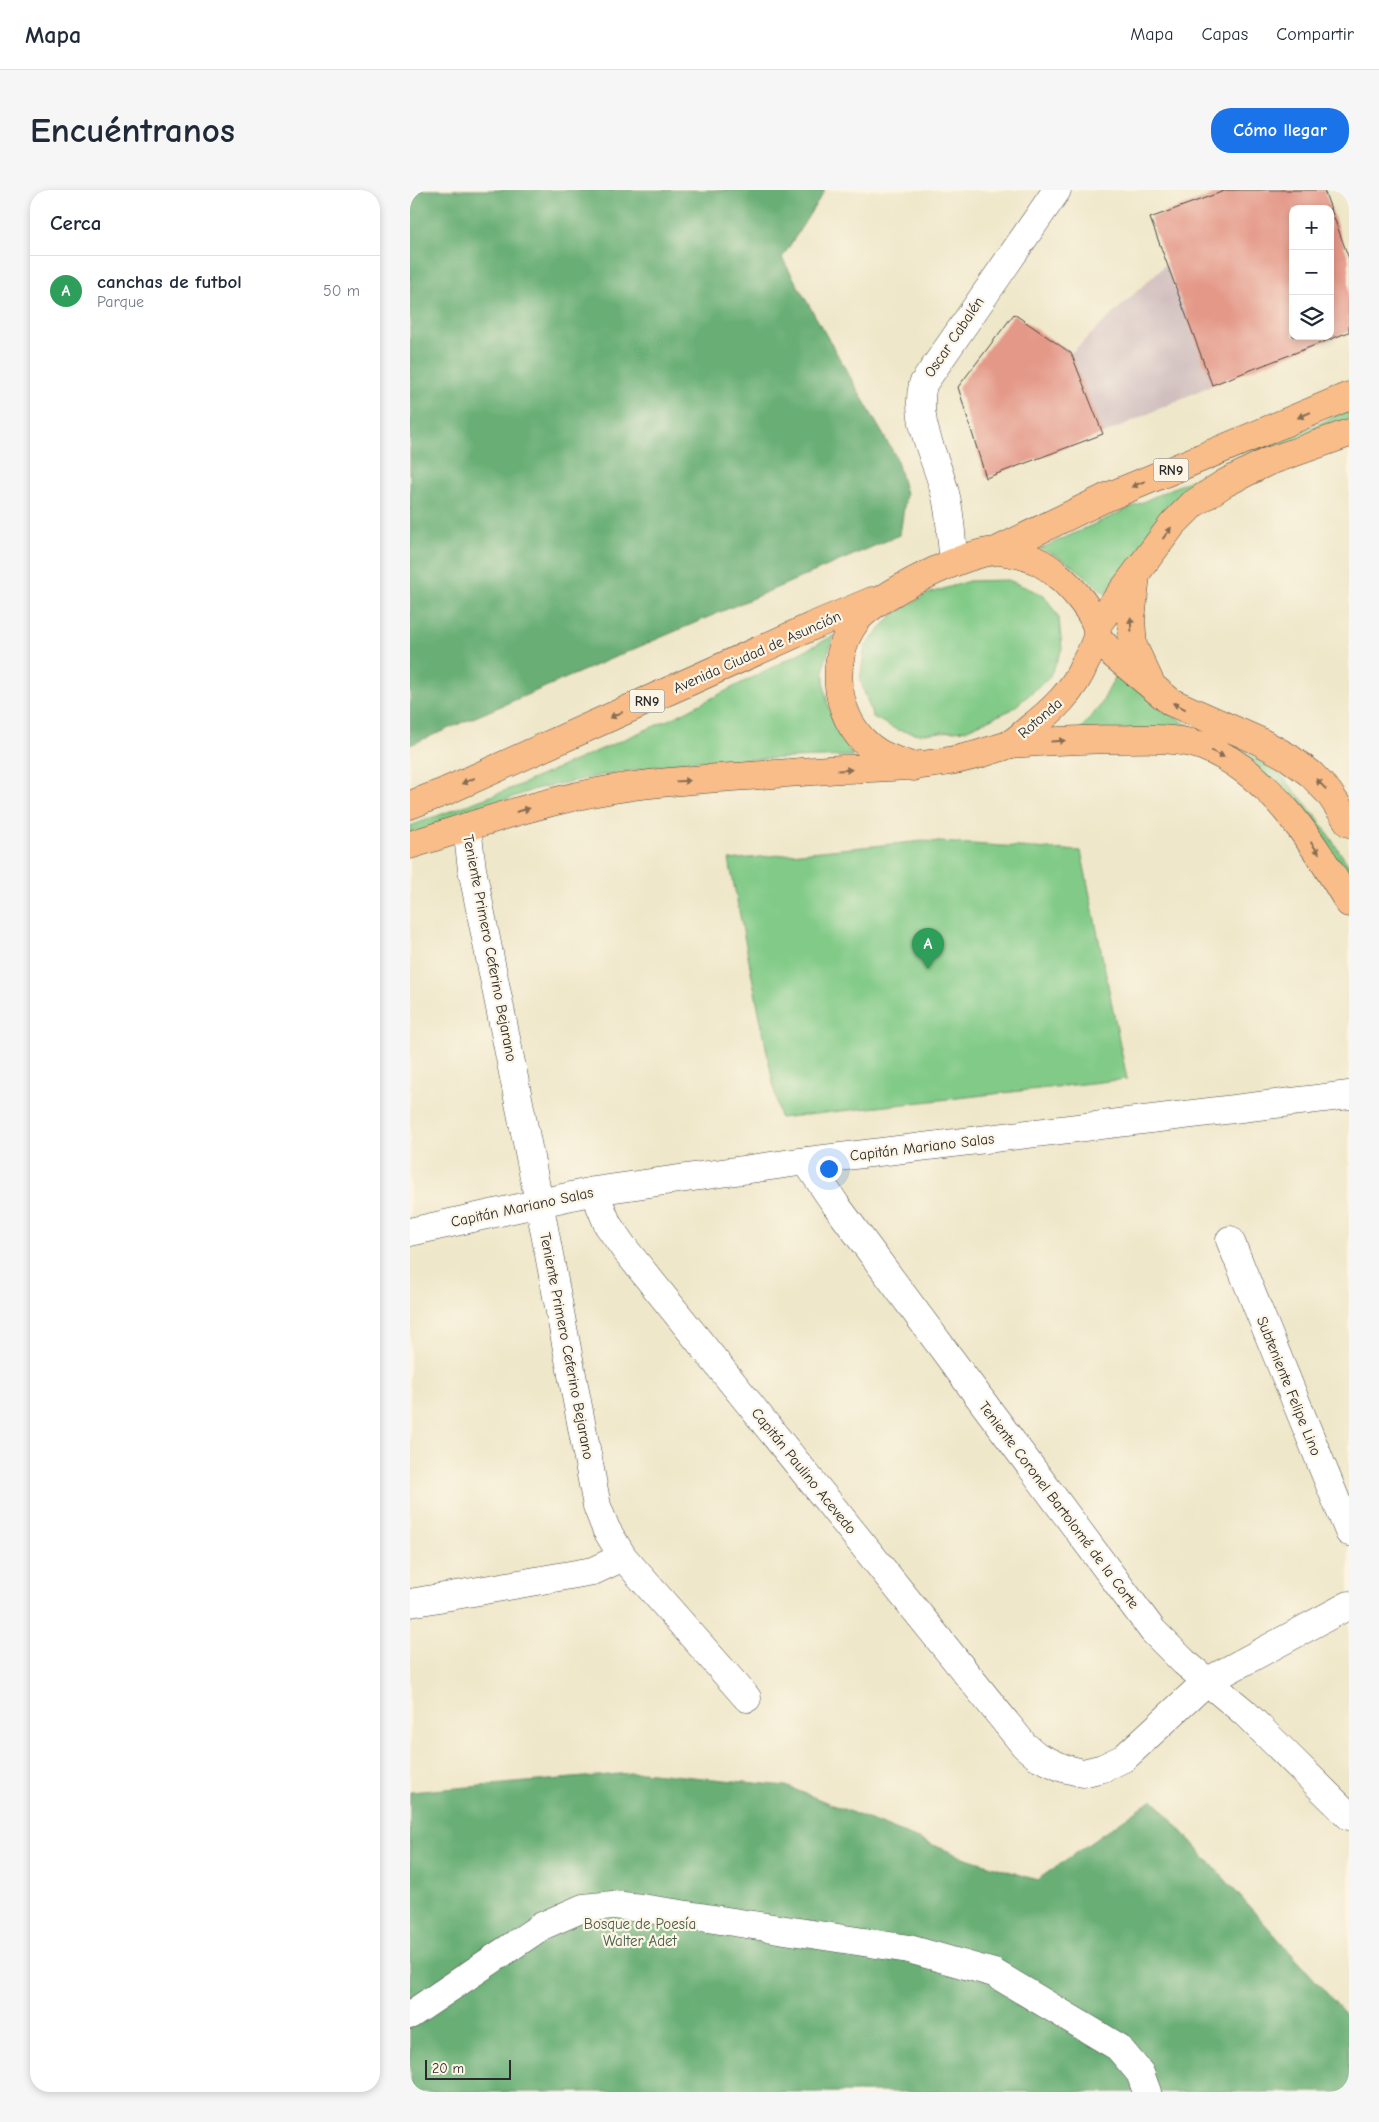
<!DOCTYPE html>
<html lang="es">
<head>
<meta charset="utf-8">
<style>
  :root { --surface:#fff; --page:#f6f6f7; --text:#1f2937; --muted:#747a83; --line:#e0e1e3; --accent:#1a73e8 }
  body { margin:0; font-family:"Comic Neue",sans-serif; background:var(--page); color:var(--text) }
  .controls { position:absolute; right:15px; top:15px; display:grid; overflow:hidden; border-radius:10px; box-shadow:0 2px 8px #0003 }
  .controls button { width:45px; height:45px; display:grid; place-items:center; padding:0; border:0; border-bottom:1px solid var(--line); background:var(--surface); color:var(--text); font:25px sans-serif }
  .scale { position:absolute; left:15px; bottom:12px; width:86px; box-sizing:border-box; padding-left:5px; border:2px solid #2b2b2b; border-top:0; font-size:14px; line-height:18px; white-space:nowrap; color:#2b2b2b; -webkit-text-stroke:4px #fcf5e5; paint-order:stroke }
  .you { position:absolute; left:418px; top:978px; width:18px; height:18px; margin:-12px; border:4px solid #fff; border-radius:50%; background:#1a73e8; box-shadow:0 0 0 8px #1a73e833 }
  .badge { display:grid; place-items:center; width:32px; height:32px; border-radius:50%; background:var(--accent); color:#fff; font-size:16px; font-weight:700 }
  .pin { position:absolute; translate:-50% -41px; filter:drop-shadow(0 1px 2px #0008) }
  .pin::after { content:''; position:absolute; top:26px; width:18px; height:15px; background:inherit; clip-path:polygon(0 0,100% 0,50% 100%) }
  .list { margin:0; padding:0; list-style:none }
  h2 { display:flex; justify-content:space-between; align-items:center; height:65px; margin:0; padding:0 20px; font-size:21px }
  h2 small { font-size:16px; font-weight:400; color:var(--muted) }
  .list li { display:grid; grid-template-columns:32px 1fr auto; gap:15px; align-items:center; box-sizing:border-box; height:70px; padding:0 20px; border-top:1px solid var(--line) }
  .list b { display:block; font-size:19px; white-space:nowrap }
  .list p { margin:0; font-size:16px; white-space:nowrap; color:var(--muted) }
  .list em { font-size:16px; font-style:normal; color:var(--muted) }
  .icon { flex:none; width:28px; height:28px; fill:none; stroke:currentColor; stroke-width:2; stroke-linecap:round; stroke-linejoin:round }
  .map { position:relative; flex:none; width:939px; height:1902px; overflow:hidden; border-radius:20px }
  header { display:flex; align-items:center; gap:30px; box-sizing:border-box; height:70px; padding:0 25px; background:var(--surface); border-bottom:1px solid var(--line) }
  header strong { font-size:24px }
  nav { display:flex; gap:28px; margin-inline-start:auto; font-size:18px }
  .intro { display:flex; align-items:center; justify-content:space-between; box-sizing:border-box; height:120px; padding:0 30px }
  h1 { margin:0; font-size:35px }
  .button { padding:12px 22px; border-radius:20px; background:var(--accent); color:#fff; font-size:18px; font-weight:700 }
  main { display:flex; gap:30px; padding:0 30px }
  aside { flex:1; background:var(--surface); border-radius:20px; box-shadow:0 2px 8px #0003 }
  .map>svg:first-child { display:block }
</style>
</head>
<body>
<header>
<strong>Mapa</strong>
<nav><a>Mapa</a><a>Capas</a><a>Compartir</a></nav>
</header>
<div class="intro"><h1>Encuéntranos</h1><a class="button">Cómo llegar</a></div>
<main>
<aside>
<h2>Cerca<small></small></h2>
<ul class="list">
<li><span class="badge" style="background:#2e9e5b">A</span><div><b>canchas de futbol</b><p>Parque</p></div><em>50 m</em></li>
</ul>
</aside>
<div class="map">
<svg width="939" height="1902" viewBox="0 0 939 1902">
  <rect width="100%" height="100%" fill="#fcf5e5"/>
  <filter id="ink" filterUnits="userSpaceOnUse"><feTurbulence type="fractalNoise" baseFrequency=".02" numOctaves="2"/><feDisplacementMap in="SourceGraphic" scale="10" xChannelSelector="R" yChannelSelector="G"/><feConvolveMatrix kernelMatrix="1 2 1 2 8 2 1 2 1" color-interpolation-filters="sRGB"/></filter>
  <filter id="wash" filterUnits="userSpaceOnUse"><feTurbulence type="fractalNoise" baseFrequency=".0096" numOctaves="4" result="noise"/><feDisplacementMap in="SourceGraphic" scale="20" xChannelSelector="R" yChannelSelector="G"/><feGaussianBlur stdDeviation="1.12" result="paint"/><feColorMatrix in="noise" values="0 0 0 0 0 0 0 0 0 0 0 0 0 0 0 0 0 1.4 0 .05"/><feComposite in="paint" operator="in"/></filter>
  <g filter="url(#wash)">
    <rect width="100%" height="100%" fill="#efe7c9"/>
    <!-- industrial -->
    <path fill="#d1bfbf" d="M 756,74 L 802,195 L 693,244 L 661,163 Z"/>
    <!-- green -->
    <path fill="#81ca87" stroke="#567a59" d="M 939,220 L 939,230 L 794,295 L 702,410 C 680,390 660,369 630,359 L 798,282 Z
      M 598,390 L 634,405 L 649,428 L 652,459 L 639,488 L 601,520 L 555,540 L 509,544 L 487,540 L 463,527 L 450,490 L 455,457 L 480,427 L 517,404 L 559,391 Z
      M 425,445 C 421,455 415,468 414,478 C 412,511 426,540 443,566 L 284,571 L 194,585 L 125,599 L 0,645 L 0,636 L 105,597 L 265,527 Z
      M 709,480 L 753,521 L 781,536 L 824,554 L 872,586 L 906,626 L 939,676 L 939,690 L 825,560 L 668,542 L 690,516 Z
      M 514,651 L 671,661 L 717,889 L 370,928 L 319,670 Z"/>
    <!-- forest -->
    <path fill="#68ae74" stroke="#4a6c50" d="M 0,0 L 415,0 L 372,68 L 486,267 L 496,304 L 490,345 L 0,555 Z
      M 232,1582 L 376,1596 L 553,1667 L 627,1690 L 743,1609 L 939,1828 L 939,1902 L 0,1902 L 0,1602 Z"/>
    <g id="blocks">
      <!-- building -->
      <path fill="#e49888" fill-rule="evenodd" d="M 817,0 L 914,0 L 939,69 L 939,142 L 802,195 L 740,28 ZM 883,19 L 920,19 L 920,146 L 883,146 Z
        M 604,124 L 661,163 L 693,244 L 576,288 L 548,197 Z"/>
    </g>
  </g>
  <g filter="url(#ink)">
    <use href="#blocks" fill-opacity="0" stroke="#484743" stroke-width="1"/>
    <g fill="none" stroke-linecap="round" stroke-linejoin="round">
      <!-- minor casing -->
      <g stroke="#484743" stroke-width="29">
        <path id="minor" d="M 544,372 C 541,350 541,325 535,303 C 526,266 504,233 513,194 L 647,0
          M 57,637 L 62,679 L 129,1012 L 187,1316 L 196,1339 L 213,1367 L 337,1508
          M 396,971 L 426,1015 L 743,1441 L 774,1472 L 834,1522 L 939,1626
          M 184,1001 L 198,1035 L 214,1058 L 614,1555 L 627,1566 L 653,1578 L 673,1583 L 693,1578 L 714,1568 L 796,1492 L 939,1415
          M 0,1042 L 184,1001 L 396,971 L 939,905
          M 820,1050 L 939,1342
          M 0,1413 L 183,1381 L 213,1367
          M 0,1825 L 132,1736 L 173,1718 L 203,1715 L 232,1718 L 499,1759 L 584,1783 L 708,1857 L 730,1883 L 737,1902"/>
      </g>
      <!-- primary casing -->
      <g stroke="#484743" stroke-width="29">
        <path id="primary" d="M 687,447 L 704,465 L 761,512 L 849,551 L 878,567 L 901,584 L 919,603 L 939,633
          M 600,554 C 640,551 680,549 721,549 C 744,548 770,548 792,556 C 861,583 903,653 939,713"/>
      </g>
      <!-- trunk casing -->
      <g stroke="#484743" stroke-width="29">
        <path id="trunk" d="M 586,361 L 695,308 L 939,206
          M 726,385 L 721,430 L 723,456 L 742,496
          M 686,436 L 763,334 L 783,314 L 815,293 L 857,272 L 939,243
          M 0,615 L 34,602 L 405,435 L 462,411
          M 0,655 C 67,634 135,610 204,599 C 243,592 283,590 322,587 C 360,585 397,581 434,579 C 484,577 534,577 582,560 C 588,558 594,557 600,554 C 607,550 613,544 619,539 C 642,521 664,501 675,473 C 679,465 686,454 687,444 C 688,426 660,395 646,384 C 631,370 609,363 589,361 C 560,359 464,407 446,431 C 416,471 425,537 469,563 C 479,569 493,572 504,577"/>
      </g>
      <!-- minor -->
      <use href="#minor" stroke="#fff" stroke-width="28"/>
      <!-- primary -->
      <use href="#primary" stroke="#f8bd89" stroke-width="28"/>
      <!-- trunk -->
      <use href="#trunk" stroke="#f8bd89" stroke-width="28"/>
    </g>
    <!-- one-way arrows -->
    <defs><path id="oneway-solid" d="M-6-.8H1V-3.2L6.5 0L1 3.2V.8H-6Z" transform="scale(1.25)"/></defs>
    <g fill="#876d55">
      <use href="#oneway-solid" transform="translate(894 225) rotate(157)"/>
      <use href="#oneway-solid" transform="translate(728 294) rotate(157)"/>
      <use href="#oneway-solid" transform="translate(757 343) rotate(-54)"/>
      <use href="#oneway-solid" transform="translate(721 434) rotate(-93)"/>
      <use href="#oneway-solid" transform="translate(769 516) rotate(-154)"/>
      <use href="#oneway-solid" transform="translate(206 525) rotate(156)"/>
      <use href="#oneway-solid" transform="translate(648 551) rotate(-4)"/>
      <use href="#oneway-solid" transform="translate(808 564) rotate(26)"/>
      <use href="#oneway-solid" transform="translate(435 580) rotate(-3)"/>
      <use href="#oneway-solid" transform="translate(58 591) rotate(156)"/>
      <use href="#oneway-solid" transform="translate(273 591) rotate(-4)"/>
      <use href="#oneway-solid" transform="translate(911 594) rotate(-134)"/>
      <use href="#oneway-solid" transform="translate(113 620) rotate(-15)"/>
      <use href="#oneway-solid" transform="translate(905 658) rotate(54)"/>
    </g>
  </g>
  <g text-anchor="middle" stroke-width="4.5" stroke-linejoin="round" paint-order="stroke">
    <!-- shield labels -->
    <g fill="#fcf5e5" stroke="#6a6863" stroke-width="1">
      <rect x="743.5" y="268.5" width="35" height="23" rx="4"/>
      <rect x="219.5" y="499.5" width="35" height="23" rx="4"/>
    </g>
    <g font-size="14" font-weight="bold" fill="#2b2b2b">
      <text x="761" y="285">RN9</text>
      <text x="237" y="516">RN9</text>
    </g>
    <!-- street labels -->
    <g font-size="15" fill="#2b2b2b" stroke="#fcf5e5">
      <text transform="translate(544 147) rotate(-56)" y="5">Oscar Cabalén</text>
      <text transform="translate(347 462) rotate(-24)" y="5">Avenida Ciudad de Asunción</text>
      <text transform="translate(630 528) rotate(-41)" y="5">Rotonda</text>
      <text transform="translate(80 758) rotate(79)" y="5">Teniente Primero Ceferino Bejarano</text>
      <text transform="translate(512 957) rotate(-7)" y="5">Capitán Mariano Salas</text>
      <text transform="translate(112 1017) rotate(-12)" y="5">Capitán Mariano Salas</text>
      <text transform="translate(157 1156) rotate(79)" y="5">Teniente Primero Ceferino Bejarano</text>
      <text transform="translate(879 1196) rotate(68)" y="5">Subteniente Felipe Lino</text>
      <text transform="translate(394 1281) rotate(51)" y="5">Capitán Paulino Acevedo</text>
      <text transform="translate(649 1315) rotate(53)" y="5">Teniente Coronel Bartolomé de la Corte</text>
    </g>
    <!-- park labels -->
    <g font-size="15" fill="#455b47" stroke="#fcf5e5">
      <text x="230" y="1739">Bosque de Poesía<tspan x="230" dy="17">Walter Adet</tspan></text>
    </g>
  </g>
</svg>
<div class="controls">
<button>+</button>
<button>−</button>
<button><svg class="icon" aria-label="layers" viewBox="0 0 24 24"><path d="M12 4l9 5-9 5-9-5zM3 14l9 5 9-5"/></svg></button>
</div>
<div class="scale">20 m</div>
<div class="you"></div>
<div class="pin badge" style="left:518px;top:779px;background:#2e9e5b">A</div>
</div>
</main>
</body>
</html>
